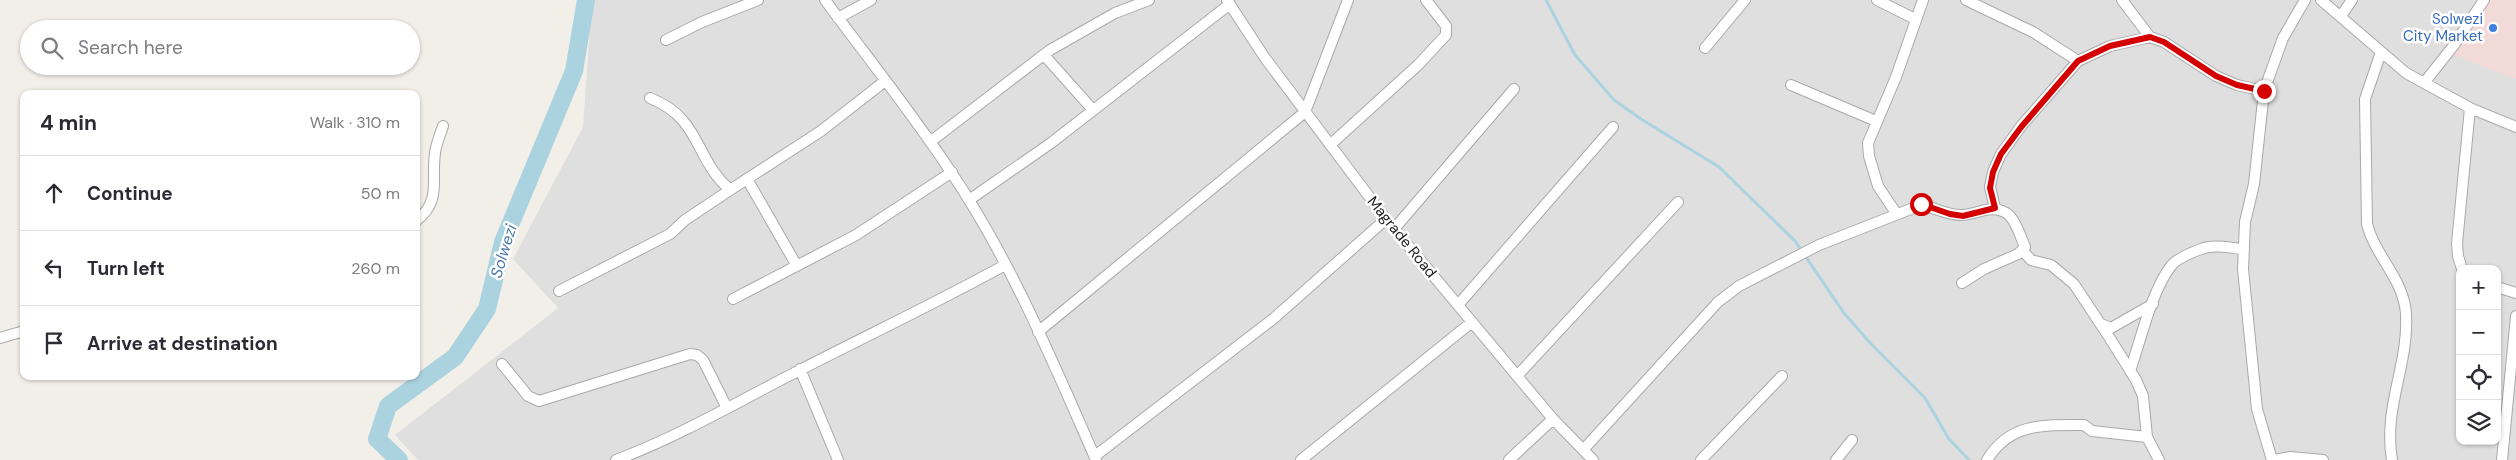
<!DOCTYPE html>
<html lang="en">
<head>
<meta charset="utf-8">
<style>
  :root { --surface:#fff; --page:#f7f7f7; --text:#2b2b33; --muted:#7c7c81; --line:#e1e1e2 }
  body { margin:0; font-family:"DM Sans",sans-serif; background:var(--page); color:var(--text) }
  .controls { position:absolute; right:15px; bottom:15px; display:grid; overflow:hidden; border-radius:10px; box-shadow:0 1px 4px #0004 }
  .controls button { width:45px; height:45px; display:grid; place-items:center; padding:0; border:0; border-bottom:1px solid var(--line); background:var(--surface); color:var(--text); font:25px sans-serif }
  .stop { position:absolute; width:15px; height:15px; margin:-11px; border:4px solid #d40000; border-radius:50%; background:#fff }
  .stop.end { background:#d40000; border-color:#fff; box-shadow:0 1px 5px #0008 }
  .list { margin:0; padding:0; list-style:none }
  h2 { display:flex; justify-content:space-between; align-items:center; height:65px; margin:0; padding:0 20px; font-size:21px }
  h2 small { font-size:16px; font-weight:400; color:var(--muted) }
  .list li { display:grid; grid-template-columns:32px 1fr auto; gap:15px; align-items:center; box-sizing:border-box; height:75px; padding:0 20px; border-top:1px solid var(--line) }
  .list b { display:block; font-size:19px; white-space:nowrap }
  .list em { font-size:16px; font-style:normal; color:var(--muted) }
  .icon { flex:none; width:28px; height:28px; fill:none; stroke:currentColor; stroke-width:2; stroke-linecap:round; stroke-linejoin:round }
  .map { position:relative; flex:none; width:2516px; height:460px; overflow:hidden }
  .search { position:absolute; background:var(--surface); box-shadow:0 1px 4px #0004; left:20px; top:20px; width:400px; height:55px; display:flex; align-items:center; gap:12px; box-sizing:border-box; padding:0 18px; border-radius:28px; color:var(--muted); font-size:19px }
  .panel { position:absolute; background:var(--surface); box-shadow:0 1px 4px #0004; left:20px; top:90px; width:400px; height:290px; border-radius:10px }
  .map>svg:first-child { display:block }
</style>
</head>
<body>
<div class="map">
<svg width="2516" height="460" viewBox="0 0 2516 460">
  <rect width="100%" height="100%" fill="#f2efe9"/>
  <!-- residential -->
  <path fill="#e0dfdf" fill-rule="evenodd" d="M 592,0 L 2516,0 L 2516,460 L 418,460 L 395,435 L 558,308 L 513,259 L 583,127 ZM 2460,269 L 2497,269 L 2497,441 L 2460,441 Z"/>
  <!-- commercial -->
  <path fill="#f2dad9" d="M 2488,0 L 2516,0 L 2516,79 L 2453,55 Z"/>
  <g fill="none" stroke-linecap="round" stroke-linejoin="round">
    <!-- stream -->
    <path stroke="#aad3df" stroke-width="3" d="M 1546,0 L 1575,55 L 1614,100 L 1641,119 L 1719,167 L 1795,241 L 1844,313 L 1872,345 L 1925,398 L 1949,439 L 1969,460"/>
    <!-- river -->
    <path stroke="#aad3df" stroke-width="18" d="M 399,460 L 377,439 L 388,406 L 455,357 L 487,309 L 503,242 L 574,71 L 586,0"/>
    <!-- minor casing -->
    <g stroke="#a9a9a9" stroke-width="12">
      <path id="minor" d="M 825,0 C 867,57 912,113 951,172 C 1011,261 1053,362 1096,460
        M 1227,0 L 1265,58 L 1386,219 L 1553,419 L 1593,460
        M 1877,0 L 1915,19
        M 1966,0 L 2033,32 L 2078,61
        M 2122,0 L 2150,37
        M 2321,0 L 2406,73 L 2470,108 L 2516,127
        M 2341,16 L 2352,0
        M 838,18 L 871,0
        M 666,40 L 702,22 L 758,0
        M 1705,48 L 1745,0
        M 2381,52 L 2365,99 L 2367,224 C 2375,256 2403,278 2406,313 C 2409,366 2383,406 2392,460
        M 1044,55 L 1093,110
        M 2424,83 L 2454,45 L 2484,0
        M 1791,85 L 1876,121
        M 650,98 C 702,119 693,157 730,190
        M 930,142 L 1050,50 L 1115,13 L 1149,0
        M 1330,145 L 1418,65 L 1446,35 L 1446,26 L 1426,0
        M 747,179 L 797,266
        M 969,200 L 1051,143 L 1230,4
        M 1995,208 L 1990,187 L 1993,172 L 2001,154 L 2022,125 L 2078,61 L 2110,46 L 2150,37 L 2164,42 L 2216,76 L 2237,85 L 2264,91
        M 1896,213 L 1878,186 L 1869,156 L 1868,143 L 1896,77 L 1923,0
        M 416,221 C 442,201 431,180 435,153 C 436,144 440,135 443,126
        M 1394,229 L 1514,89
        M 2022,250 L 2031,260 L 2051,265 L 2074,284 L 2109,337 L 2136,380 L 2143,396 L 2147,437 L 2159,460
        M 2462,269 L 2458,256 L 2457,243 L 2470,108
        M 2497,287 L 2516,293
        M 559,291 L 670,234 L 685,220 L 730,190 L 821,131 L 885,81
        M 733,299 L 856,235 L 952,172
        M 1458,305 L 1613,127
        M 2101,324 L 2111,328 L 2153,304
        M 1038,332 L 1305,112 L 1348,0
        M 0,338 L 24,331
        M 502,364 L 528,396 L 539,401 L 690,354 L 697,355 L 703,360 L 727,408
        M 800,369 L 838,460
        M 2130,371 C 2140,342 2152,290 2171,266 C 2176,259 2193,252 2201,249 C 2214,244 2230,248 2244,249
        M 1517,376 L 1678,202
        M 1583,450 L 1718,302 L 1739,286 L 1819,245 L 1921,205 C 1934,207 1948,216 1962,215 C 1969,215 1977,212 1985,210 C 2013,205 2016,226 2025,247 L 2018,254 L 1984,269 L 1962,283
        M 1095,456 L 1273,319 L 1386,219
        M 616,460 C 680,436 739,401 800,370 C 868,335 938,302 1005,265
        M 1301,460 L 1472,322
        M 1509,460 L 1553,419
        M 1701,460 L 1782,376
        M 1836,460 L 1852,440
        M 1987,460 C 2010,422 2045,425 2084,425 L 2092,431 L 2147,437
        M 2272,460 L 2257,409 L 2243,269 L 2245,222 L 2254,184 L 2264,91 L 2283,38 L 2305,0
        M 2275,460 L 2290,457 L 2323,460
        M 2502,460 L 2516,316"/>
    </g>
    <!-- minor -->
    <use href="#minor" stroke="#fff" stroke-width="10"/>
  </g>
  <g fill="none" stroke-linecap="round" stroke-linejoin="round">
    <!-- route -->
    <path stroke="#d40000" stroke-width="6" d="M 1921,204 L 1950,214 L 1963,216 L 1995,208 L 1990,188 L 1993,172 L 2001,154 L 2022,126 L 2078,61 L 2110,46 L 2150,37 L 2164,42 L 2216,76 L 2237,85 L 2264,91"/>
  </g>
  <!-- markers -->
  <circle fill="#3f7fe0" stroke="#fff" stroke-width="2" cx="2493" cy="28" r="5"/>
  <g text-anchor="middle" stroke-width="5" stroke-linejoin="round" paint-order="stroke">
    <!-- shop labels -->
    <g font-size="15" fill="#366cbe" stroke="#fff" text-anchor="end">
      <text x="2483" y="24">Solwezi<tspan x="2483" dy="17">City Market</tspan></text>
    </g>
    <!-- street labels -->
    <g font-size="15" fill="#222" stroke="#fff">
      <text transform="translate(1402 237) rotate(51)" y="5">Magrade Road</text>
    </g>
    <!-- water labels -->
    <g font-size="16" font-style="italic" fill="#4a7aab" stroke="#fff">
      <text transform="translate(503 251) rotate(-73)" y="6">Solwezi</text>
    </g>
  </g>
</svg>
<div class="controls">
<button>+</button>
<button>−</button>
<button><svg class="icon" aria-label="locate" viewBox="0 0 24 24"><circle cx="12" cy="12" r="6"/><path d="M12 2v4M12 18v4M2 12h4M18 12h4"/></svg></button>
<button><svg class="icon" aria-label="layers" viewBox="0 0 24 24"><path d="M12 4l9 5-9 5-9-5zM3 14l9 5 9-5"/></svg></button>
</div>
<div class="stop" style="left:1921px;top:204px"></div>
<div class="stop end" style="left:2264px;top:91px"></div>
<div class="search"><svg class="icon" aria-label="search" viewBox="0 0 24 24"><circle cx="10" cy="10" r="6"/><path d="M15 15l6 6"/></svg>Search here</div>
<section class="panel">
<h2>4 min<small>Walk · 310 m</small></h2>
<ul class="list">
<li><svg class="icon" aria-label="ahead" viewBox="0 0 24 24"><path d="M12 20V5M6 11l6-6 6 6"/></svg><div><b>Continue</b></div><em>50 m</em></li>
<li><svg class="icon" aria-label="left" viewBox="0 0 24 24"><path d="M17 20v-9H6M10 6l-5 5 5 5"/></svg><div><b>Turn left</b></div><em>260 m</em></li>
<li><svg class="icon" aria-label="arrive" viewBox="0 0 24 24"><path d="M6 21V4h12l-3 4 3 4H6"/></svg><div><b>Arrive at destination</b></div></li>
</ul>
</section>
</div>
</body>
</html>
